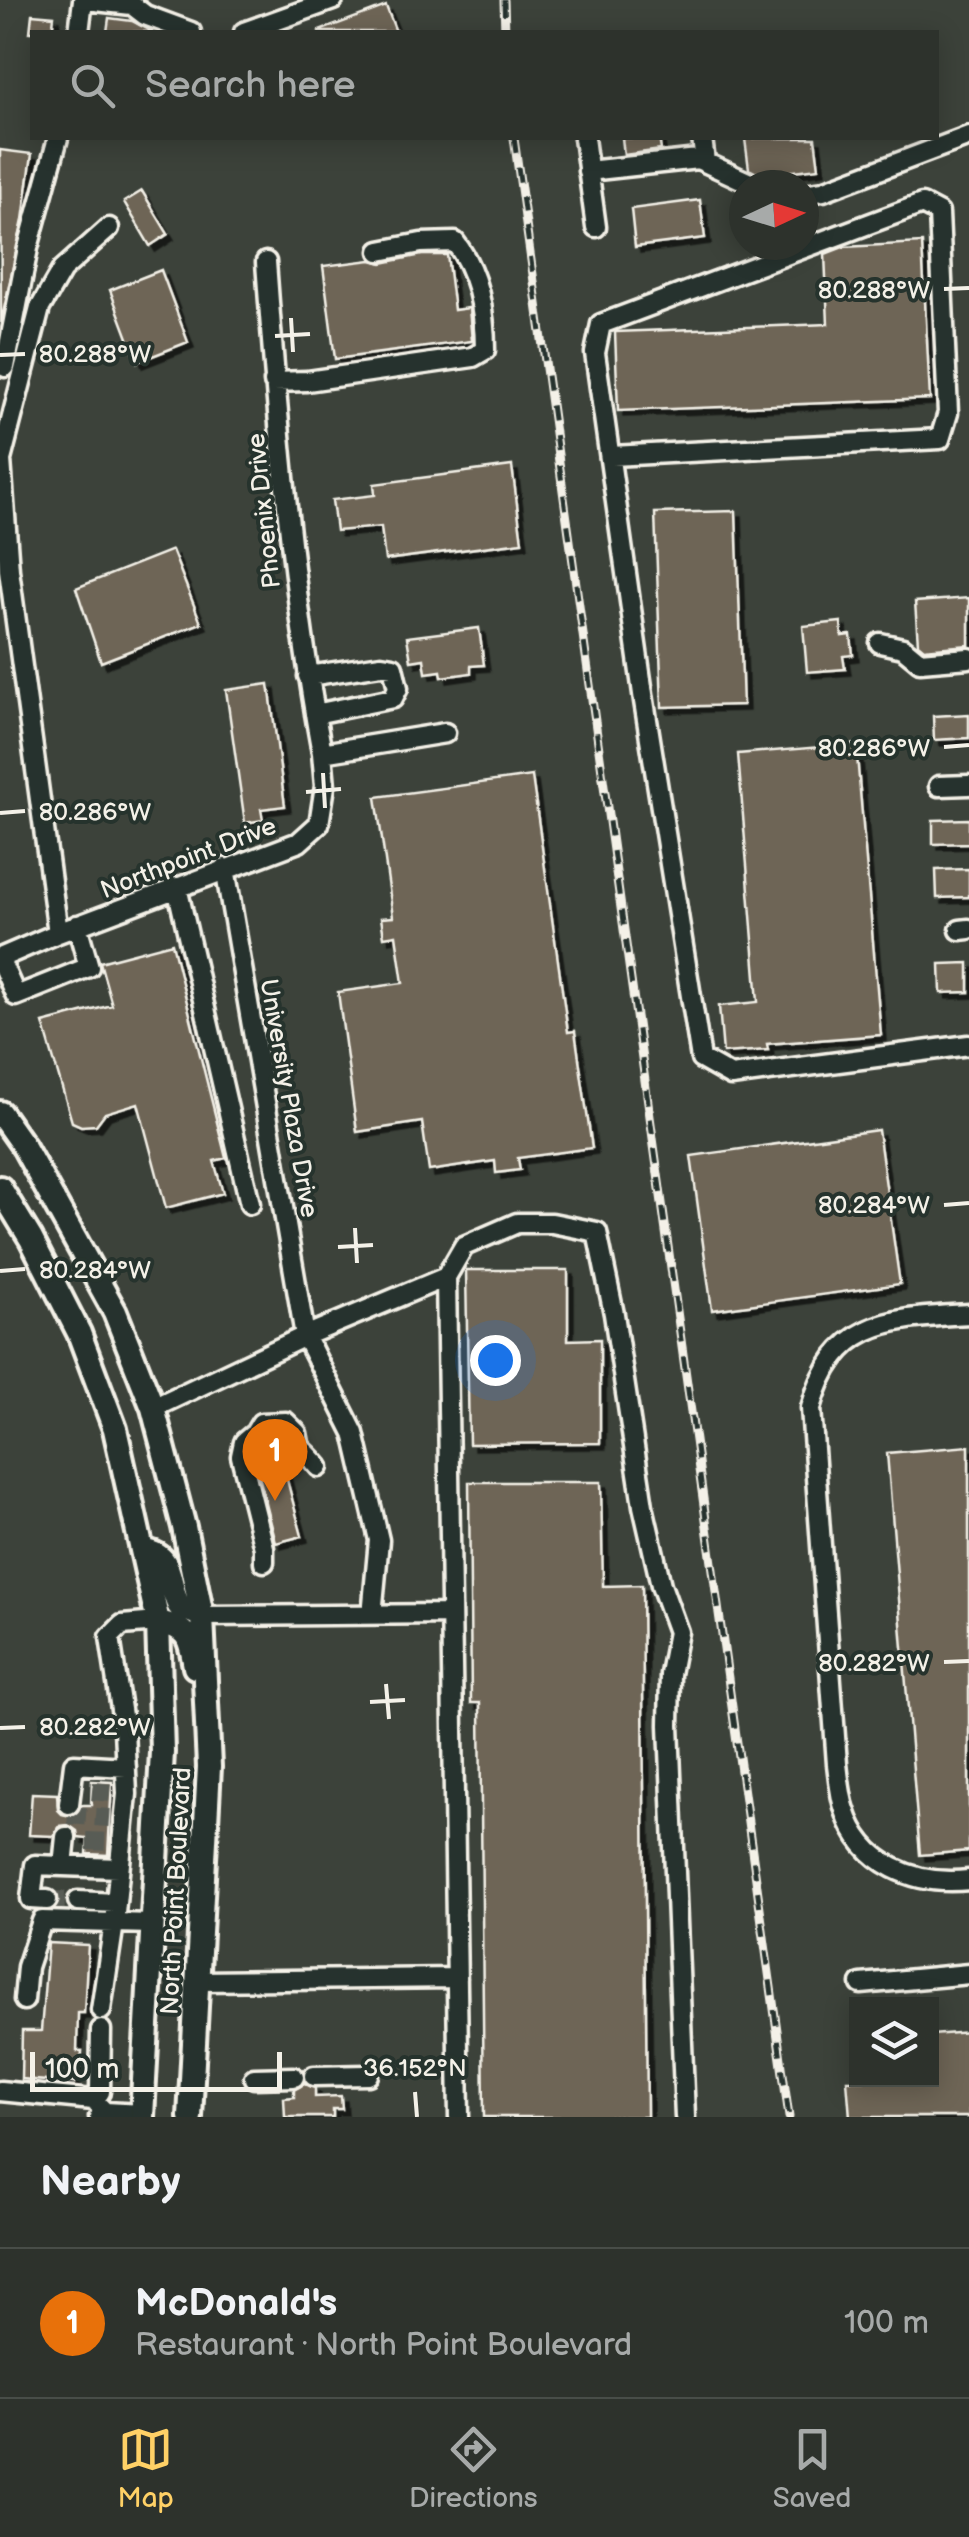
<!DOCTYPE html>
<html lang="en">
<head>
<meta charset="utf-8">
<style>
  :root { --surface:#2d322c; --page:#393e38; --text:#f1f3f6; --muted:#a7aaa9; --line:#484d48; --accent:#ffd166 }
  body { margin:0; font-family:"Balsamiq Sans",sans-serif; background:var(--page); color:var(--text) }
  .controls { position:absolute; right:30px; bottom:30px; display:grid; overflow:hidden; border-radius:0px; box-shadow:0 5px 25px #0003 }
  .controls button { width:90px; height:90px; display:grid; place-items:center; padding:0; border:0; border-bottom:2px solid var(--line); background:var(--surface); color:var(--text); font:50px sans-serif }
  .compass { position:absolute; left:729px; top:170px; width:90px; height:90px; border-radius:50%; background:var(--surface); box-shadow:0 5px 25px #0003; rotate:86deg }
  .scale { position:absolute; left:30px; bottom:25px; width:252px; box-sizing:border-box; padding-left:10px; border:5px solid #f4f1e8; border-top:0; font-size:28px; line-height:35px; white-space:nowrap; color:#f4f1e8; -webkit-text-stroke:8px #26332d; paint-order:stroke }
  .you { position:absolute; left:495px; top:1360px; width:35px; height:35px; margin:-25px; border:8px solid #fff; border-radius:50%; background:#1a73e8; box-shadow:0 0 0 15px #1a73e833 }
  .badge { display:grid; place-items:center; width:65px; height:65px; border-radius:50%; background:var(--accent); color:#fff; font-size:32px; font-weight:700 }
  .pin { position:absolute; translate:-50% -82px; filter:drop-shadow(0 2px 5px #0008) }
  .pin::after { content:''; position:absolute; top:52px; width:35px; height:30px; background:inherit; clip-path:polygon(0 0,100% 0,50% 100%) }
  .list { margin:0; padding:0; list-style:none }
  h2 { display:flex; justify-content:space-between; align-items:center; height:130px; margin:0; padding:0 40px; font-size:42px }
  h2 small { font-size:32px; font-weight:400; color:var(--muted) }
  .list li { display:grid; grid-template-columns:65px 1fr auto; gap:30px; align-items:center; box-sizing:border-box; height:150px; padding:0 40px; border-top:2px solid var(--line) }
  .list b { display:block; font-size:38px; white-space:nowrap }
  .list p { margin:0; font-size:32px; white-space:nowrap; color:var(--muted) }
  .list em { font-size:32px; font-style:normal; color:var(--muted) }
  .icon { flex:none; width:55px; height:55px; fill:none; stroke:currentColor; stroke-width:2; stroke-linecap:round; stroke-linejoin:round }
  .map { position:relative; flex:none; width:969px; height:2117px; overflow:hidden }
  .search { position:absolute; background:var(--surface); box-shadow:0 5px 25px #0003; left:30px; right:30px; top:30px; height:110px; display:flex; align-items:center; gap:25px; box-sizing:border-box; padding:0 35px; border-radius:0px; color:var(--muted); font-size:38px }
  .sheet { height:280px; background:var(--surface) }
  nav { display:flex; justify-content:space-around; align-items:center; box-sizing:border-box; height:140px; border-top:2px solid var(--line); background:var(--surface); font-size:28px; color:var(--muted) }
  nav a { display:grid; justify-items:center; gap:5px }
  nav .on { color:var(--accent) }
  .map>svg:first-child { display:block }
</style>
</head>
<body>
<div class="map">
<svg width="969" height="2117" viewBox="0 0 969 2117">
  <defs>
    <filter id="shadow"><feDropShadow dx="5.5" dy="5.5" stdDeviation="0" flood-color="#0009"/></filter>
  </defs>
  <rect width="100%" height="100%" fill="#3c423a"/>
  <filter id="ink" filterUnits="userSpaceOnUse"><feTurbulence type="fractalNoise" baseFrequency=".01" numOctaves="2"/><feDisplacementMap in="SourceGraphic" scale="20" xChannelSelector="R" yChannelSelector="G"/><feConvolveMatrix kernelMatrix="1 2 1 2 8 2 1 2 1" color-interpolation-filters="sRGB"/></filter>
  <g filter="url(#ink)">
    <!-- building -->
    <path fill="#6e6557" stroke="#f4f1e8" stroke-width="2.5" filter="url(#shadow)" d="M 386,6 L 396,32 L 319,32 L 319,31 Z
      M 32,14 L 54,16 L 52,32 L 30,32 Z
      M 109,18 L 132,21 L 153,32 L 107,32 Z
      M 622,138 L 659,138 L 661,150 L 624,155 Z
      M 757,138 L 815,138 L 819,168 L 761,175 L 749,169 L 745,139 Z
      M 0,150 L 32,154 L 23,220 L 1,323 Z
      M 142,191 L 168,234 L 150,246 L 124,202 Z
      M 700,200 L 705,238 L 635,247 L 631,209 Z
      M 922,243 L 930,399 L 618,411 L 615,332 L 828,324 L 825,254 L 843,247 Z
      M 422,255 L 447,255 L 454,310 L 469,308 L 472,341 L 335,359 L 323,266 L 371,260 L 382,263 Z
      M 161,270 L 188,342 L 137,362 L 110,290 Z
      M 512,466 L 522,542 L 385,560 L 381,527 L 336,531 L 332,500 L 375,495 L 374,484 Z
      M 736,511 L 743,705 L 662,707 L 655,513 Z
      M 172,550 L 201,623 L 101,662 L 76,588 Z
      M 969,598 L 969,645 L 924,649 L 918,644 L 915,602 Z
      M 841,622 L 842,636 L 851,635 L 853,655 L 843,656 L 845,669 L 807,672 L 803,626 Z
      M 479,628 L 484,665 L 471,666 L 471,673 L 442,677 L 441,671 L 426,673 L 424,659 L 411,661 L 407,637 Z
      M 269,684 L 285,806 L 261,809 L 263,820 L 245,823 L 226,690 Z
      M 969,714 L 969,738 L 934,740 L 933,716 Z
      M 856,744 L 881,1035 L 767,1044 L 768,1050 L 723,1053 L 719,1006 L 758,1002 L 738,754 Z
      M 532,776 L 568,1032 L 575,1031 L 592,1148 L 518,1158 L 520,1170 L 496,1173 L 495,1161 L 429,1171 L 422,1122 L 357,1132 L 338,992 L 403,983 L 396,935 L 384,937 L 381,918 L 393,917 L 376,797 Z
      M 969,819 L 969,843 L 933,844 L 933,820 Z
      M 969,869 L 969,897 L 937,898 L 936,870 Z
      M 172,943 L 226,1158 L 214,1161 L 223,1193 L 166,1208 L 138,1103 L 105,1113 L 96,1125 L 81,1126 L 72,1122 L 43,1023 L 112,1005 L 100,962 Z
      M 969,963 L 969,992 L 941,993 L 940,964 Z
      M 878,1130 L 900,1284 L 712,1310 L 691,1156 Z
      M 466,1270 L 568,1270 L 568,1340 L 600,1339 L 600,1443 L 469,1444 Z
      M 969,1446 L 969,1851 L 920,1855 L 887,1453 Z
      M 282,1461 L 302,1536 L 276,1543 L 257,1468 Z
      M 469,1482 L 601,1482 L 603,1586 L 642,1585 L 647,2117 L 484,2117 L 480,1703 L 471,1703 Z
      M 92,1781 L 112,1782 L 108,1855 L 87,1854 L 88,1839 L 78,1838 L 77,1831 L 68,1825 L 60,1826 L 54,1836 L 29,1835 L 32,1793 L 57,1794 L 58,1810 L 62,1814 L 73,1816 L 82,1805 L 91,1805 Z
      M 48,1943 L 88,1945 L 84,2013 L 78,2013 L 77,2051 L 82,2051 L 81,2067 L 75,2066 L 74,2083 L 21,2079 L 22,2031 L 41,2031 Z
      M 969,2032 L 969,2117 L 850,2117 L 847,2080 L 932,2080 L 932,2035 Z
      M 304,2084 L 315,2088 L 315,2097 L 341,2096 L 342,2109 L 333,2109 L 333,2117 L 285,2117 L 284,2098 L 294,2097 L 294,2090 Z"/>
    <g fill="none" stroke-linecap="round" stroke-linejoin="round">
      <!-- minor-tunnel -->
      <path stroke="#585c54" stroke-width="18" stroke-dasharray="18 9" stroke-linecap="butt" d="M 92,1791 L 112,1793
        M 68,1815 L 110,1818
        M 87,1841 L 109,1842
        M 47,1900 L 78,1901"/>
      <!-- minor casing -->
      <g stroke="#f4f1e8" stroke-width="25">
        <path id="minor" d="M 86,0 L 132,5 L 145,15 L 191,32
          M 79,32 L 83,0
          M 244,32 L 333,0
          M 584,138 L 596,227
          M 702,138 L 705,162
          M 588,171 L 698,159 L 754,185
          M 804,194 L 823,191 L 969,136
          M 266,262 C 278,427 292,591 322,753
          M 5,367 L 28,248 L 58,138
          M 274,382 L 307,381 L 473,357 L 485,350 C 485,313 478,272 455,242 L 421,243 L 380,251
          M 612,456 L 940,439 L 948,413 L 939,213 L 922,204 L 601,324 L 595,353 L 644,701 L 701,1059 L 731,1076 L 969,1045
          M 880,643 L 903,648 L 920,662 L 969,658
          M 308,676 L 381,665 L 393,667 L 398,688 L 393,698 L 315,714
          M 939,786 L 969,785
          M 225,868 L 305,1336 L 354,1433 L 379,1540 L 372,1615
          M 177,887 L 250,1204
          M 960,930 L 969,929
          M 58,933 L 9,570 L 1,460 L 40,308 L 62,270 L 109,228
          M 0,958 L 58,933 L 299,842 L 319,824 L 325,786 L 322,753 L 445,733
          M 0,960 L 16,996 L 89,967 L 77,925
          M 446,1277 L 464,1246 L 517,1223 L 552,1223 L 597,1232 L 614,1314 L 643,1506 L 661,1585 L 678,1632 L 670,1674 L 669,1725 L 685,2117
          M 969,1314 C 889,1319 836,1319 811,1408 L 837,1764 C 839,1779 840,1796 845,1810 C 862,1865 915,1886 969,1880
          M 153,1408 L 305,1336 L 446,1277 L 459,2117
          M 255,1433 L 261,1423 L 286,1422 L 297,1433 L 299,1443
          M 264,1562 L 264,1548 L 241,1456 L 244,1442 L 255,1433 C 288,1435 298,1442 319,1467
          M 202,1616 L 451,1614
          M 69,1804 L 74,1764 L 126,1767
          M 63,1866 L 66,1837
          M 47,1900 L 31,1899 L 35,1865 L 118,1868
          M 78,1901 L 114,1903
          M 153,1924 L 114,1923 L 127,1794 L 124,1729 L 110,1637 L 122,1625 L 158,1622
          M 199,1981 L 457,1978
          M 861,1984 L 969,1974
          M 24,2000 L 27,1967 L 42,1921 L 114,1923 L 101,2010
          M 314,2076 L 368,2075
          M 254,2078 L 294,2077
          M 0,2091 L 93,2100 L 105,2112
          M 93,2100 L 100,2092 L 101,2030
          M 99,2117 L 105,2112 L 142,2114"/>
      </g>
      <!-- major casing -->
      <g stroke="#f4f1e8" stroke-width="30">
        <path id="major" d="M 0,1113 L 24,1147 L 115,1312 L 153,1408 L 184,1527 L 202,1616 L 209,1767 L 190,2117
          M 0,1188 L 31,1239 L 79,1333 L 115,1429 L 158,1622 L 162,1752 L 142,2117
          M 144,1551 C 175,1555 167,1584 179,1606 L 202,1616
          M 158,1622 C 189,1628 190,1638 195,1667"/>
      </g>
      <!-- minor -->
      <use href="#minor" stroke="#26332d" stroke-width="18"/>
      <!-- major -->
      <use href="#major" stroke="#26332d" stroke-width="22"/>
      <!-- rail casing -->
      <g stroke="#f4f1e8" stroke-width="9">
        <path id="rail" d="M 504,0 L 505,32
          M 514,138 L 789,2117"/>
      </g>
      <!-- rail -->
      <use href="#rail" stroke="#26332d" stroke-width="5" stroke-dasharray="15" stroke-linecap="butt"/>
    </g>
  </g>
  <!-- ticks -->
  <path fill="none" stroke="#f4f1e8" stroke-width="4" d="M 944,289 L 969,288M 291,318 L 293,352M 275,336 L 310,334M 0,355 L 25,354M 944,747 L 969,745M 323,773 L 325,808M 306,792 L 341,789M 0,813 L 25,811M 944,1205 L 969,1203M 355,1228 L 357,1263M 338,1247 L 373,1245M 0,1271 L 25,1269M 944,1662 L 969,1661M 386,1684 L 389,1719M 370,1702 L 405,1700M 0,1728 L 25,1727M 415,2092 L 417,2117"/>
  <g text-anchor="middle" stroke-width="8" stroke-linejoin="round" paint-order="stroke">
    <!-- street labels -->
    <g font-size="25" fill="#f4f1e8" stroke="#26332d">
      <text transform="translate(263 511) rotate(-96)" y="9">Phoenix Drive</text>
      <text transform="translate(188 857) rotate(-21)" y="9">Northpoint Drive</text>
      <text transform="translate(290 1098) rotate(80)" y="9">University Plaza Drive</text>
      <text transform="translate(175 1891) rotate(-87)" y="9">North Point Boulevard</text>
    </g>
  </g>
  <g font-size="25" text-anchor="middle" fill="#f4f1e8" stroke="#26332d" stroke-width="8" stroke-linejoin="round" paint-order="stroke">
    <text x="874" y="298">80.288°W</text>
    <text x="95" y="362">80.288°W</text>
    <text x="874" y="756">80.286°W</text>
    <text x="95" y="820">80.286°W</text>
    <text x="874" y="1213">80.284°W</text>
    <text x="95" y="1278">80.284°W</text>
    <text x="874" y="1671">80.282°W</text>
    <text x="95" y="1735">80.282°W</text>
    <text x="415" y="2076">36.152°N</text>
  </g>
</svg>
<div class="controls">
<button><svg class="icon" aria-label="layers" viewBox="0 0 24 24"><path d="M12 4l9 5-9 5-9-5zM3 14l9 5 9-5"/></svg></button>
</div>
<svg class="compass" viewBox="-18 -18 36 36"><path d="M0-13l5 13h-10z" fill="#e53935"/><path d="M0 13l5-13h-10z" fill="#a7aaa9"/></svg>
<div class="scale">100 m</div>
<div class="you"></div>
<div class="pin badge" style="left:275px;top:1501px;background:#e8710a">1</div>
<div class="search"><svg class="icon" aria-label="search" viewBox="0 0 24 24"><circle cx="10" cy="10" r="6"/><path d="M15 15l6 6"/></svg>Search here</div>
</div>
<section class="sheet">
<h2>Nearby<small></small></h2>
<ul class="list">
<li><span class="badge" style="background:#e8710a">1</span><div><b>McDonald's</b><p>Restaurant · North Point Boulevard</p></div><em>100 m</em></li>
</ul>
</section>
<nav>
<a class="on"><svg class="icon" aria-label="map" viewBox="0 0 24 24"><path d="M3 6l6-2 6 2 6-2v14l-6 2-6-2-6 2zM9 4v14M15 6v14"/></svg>Map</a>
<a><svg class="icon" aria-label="directions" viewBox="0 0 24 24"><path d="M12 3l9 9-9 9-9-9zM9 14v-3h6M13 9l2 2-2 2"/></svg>Directions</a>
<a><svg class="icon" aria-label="saved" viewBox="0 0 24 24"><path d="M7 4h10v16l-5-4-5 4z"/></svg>Saved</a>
</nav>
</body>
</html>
